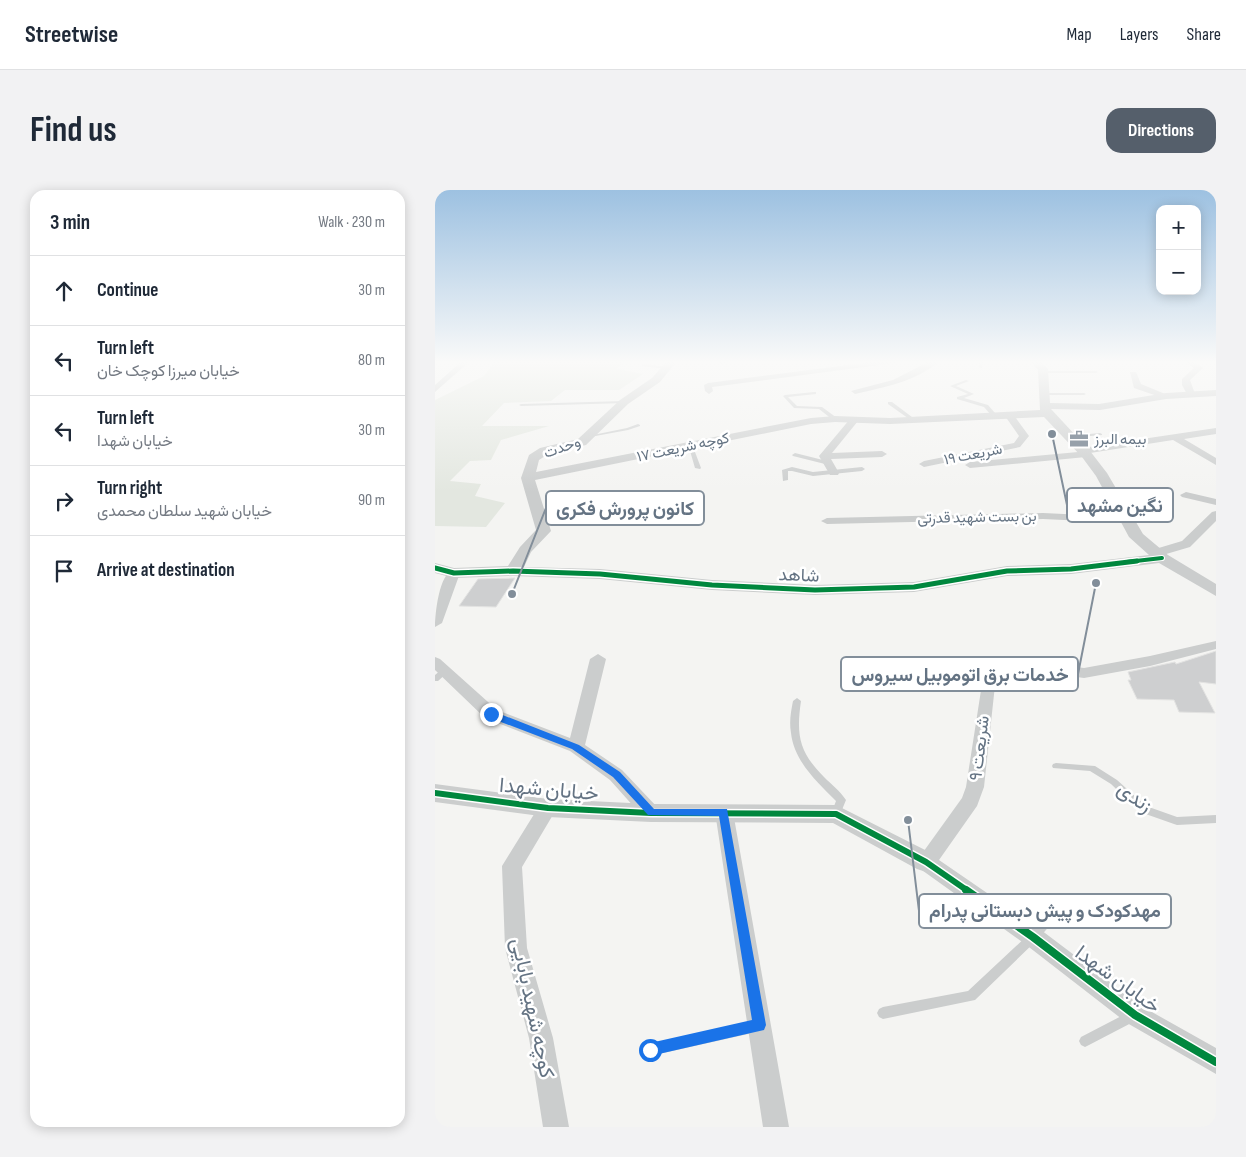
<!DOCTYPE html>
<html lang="en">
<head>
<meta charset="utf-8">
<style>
  :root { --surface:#fff; --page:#f2f2f3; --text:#1f2937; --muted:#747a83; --line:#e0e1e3; --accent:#555f6b }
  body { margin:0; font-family:"Sofia Sans Condensed",Vazirmatn,sans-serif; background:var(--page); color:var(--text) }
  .controls { position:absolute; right:15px; top:15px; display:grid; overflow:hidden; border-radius:10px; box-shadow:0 2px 12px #0003 }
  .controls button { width:45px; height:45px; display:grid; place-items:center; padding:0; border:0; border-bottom:1px solid var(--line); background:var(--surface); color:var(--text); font:25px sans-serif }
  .stop { position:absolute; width:15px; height:15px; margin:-11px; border:4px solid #1a73e8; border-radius:50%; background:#fff }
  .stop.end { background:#1a73e8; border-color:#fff; box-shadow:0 1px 5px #0008 }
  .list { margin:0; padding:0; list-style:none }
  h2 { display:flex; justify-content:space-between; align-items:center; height:65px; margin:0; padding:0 20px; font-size:21px }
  h2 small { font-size:16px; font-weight:400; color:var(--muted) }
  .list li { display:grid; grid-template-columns:32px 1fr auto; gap:15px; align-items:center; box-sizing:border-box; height:70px; padding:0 20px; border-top:1px solid var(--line) }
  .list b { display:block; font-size:19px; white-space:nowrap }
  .list p { margin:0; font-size:16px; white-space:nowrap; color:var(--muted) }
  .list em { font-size:16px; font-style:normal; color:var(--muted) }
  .icon { flex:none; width:28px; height:28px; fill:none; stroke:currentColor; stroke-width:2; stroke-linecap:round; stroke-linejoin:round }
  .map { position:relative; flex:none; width:781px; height:937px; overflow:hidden; border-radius:15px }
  header { display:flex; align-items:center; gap:30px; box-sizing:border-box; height:70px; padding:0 25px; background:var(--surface); border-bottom:1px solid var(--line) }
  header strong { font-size:24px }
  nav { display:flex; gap:28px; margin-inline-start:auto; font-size:18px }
  .intro { display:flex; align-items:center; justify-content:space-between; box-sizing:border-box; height:120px; padding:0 30px }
  h1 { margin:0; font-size:35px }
  .button { padding:12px 22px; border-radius:15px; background:var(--accent); color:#fff; font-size:18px; font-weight:700 }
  main { display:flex; gap:30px; padding:0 30px }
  aside { flex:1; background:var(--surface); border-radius:15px; box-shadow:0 2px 12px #0003 }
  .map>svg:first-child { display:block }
</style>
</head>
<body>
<header>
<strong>Streetwise</strong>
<nav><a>Map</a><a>Layers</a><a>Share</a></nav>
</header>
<div class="intro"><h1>Find us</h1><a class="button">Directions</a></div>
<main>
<aside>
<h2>3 min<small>Walk · 230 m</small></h2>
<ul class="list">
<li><svg class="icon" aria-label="ahead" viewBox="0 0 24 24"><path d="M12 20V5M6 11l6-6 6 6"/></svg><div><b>Continue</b></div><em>30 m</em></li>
<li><svg class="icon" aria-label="left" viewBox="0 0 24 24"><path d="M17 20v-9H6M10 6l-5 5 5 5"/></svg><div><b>Turn left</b><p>خیابان میرزا کوچک خان</p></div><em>80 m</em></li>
<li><svg class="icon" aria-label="left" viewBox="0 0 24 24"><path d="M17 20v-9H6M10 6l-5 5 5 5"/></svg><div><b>Turn left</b><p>خیابان شهدا</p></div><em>30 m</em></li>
<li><svg class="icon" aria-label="right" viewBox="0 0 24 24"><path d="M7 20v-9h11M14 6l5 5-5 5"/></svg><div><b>Turn right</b><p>خیابان شهید سلطان محمدی</p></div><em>90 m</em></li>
<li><svg class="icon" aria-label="arrive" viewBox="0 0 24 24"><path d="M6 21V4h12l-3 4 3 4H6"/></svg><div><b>Arrive at destination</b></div></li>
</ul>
</aside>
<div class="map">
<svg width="781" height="937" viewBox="0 0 781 937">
  <rect width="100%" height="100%" fill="#f4f4f2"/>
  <!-- green -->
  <path fill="#e3e7e0" d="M 60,171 L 189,171 L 182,179 L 208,184 L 184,200 L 130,200 L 116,211 L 69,213 L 47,236 L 114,236 L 66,250 L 56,270 L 35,271 L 15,291 L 46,294 L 40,306 L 70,313 L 51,337 L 0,336 L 0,210 L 49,186 Z"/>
  <!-- building -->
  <path fill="#cecfd0" stroke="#e3e3e2" d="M 80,388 L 61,417 L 24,416 L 43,389 Z
    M 781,461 L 781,494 L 764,492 L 780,523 L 744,522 L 739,510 L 702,509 L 693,490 L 696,490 L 693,482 L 740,472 L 741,474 Z"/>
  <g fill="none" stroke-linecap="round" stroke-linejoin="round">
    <!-- service -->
    <path fill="#cbcdcd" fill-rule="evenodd" d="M 544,171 L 548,171 L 547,178 L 544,177 Z
      M 208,174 L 231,177 L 233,178 L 231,179 L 207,176 L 207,174 Z
      M 608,181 L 661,181 L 663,182 L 661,183 L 607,183 L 606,182 Z
      M 531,190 L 534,191 L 521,196 L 539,204 L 529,208 L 553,215 L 560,223 L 560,225 L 556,225 L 549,217 L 522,209 L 522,207 L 533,204 L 515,196 Z
      M 379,202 L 381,202 L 381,204 L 353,207 L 362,216 L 387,217 L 402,228 L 402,230 L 398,230 L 384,219 L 359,218 L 348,206 L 350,205 Z
      M 610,203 L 649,203 L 651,204 L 649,205 L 608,205 L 608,204 Z
      M 189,211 L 191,212 L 191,213 L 86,216 L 84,215 L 86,214 Z
      M 453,212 L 457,212 L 481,230 L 477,231 L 453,214 Z
      M 203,234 L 205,235 L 205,236 L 193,240 L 155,247 L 153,246 L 192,238 Z
      M 665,243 L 667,244 L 667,245 L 633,248 L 631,247 L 633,246 Z
      M 253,253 L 257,254 L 266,278 L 265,279 L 260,278 L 253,254 Z
      M 360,263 L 396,272 L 397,273 L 394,275 L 358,266 L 357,265 Z
      M 357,277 L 378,282 L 427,277 L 430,279 L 427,281 L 378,286 L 357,281 L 353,281 L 353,290 L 348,291 L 347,280 Z
      M 6,480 L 9,480 L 13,482 L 3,491 L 0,491 L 0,485 Z
      M 362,508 L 366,511 C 361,545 364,562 389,587 C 396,594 405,601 411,610 L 404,627 L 401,628 L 398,627 L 396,624 L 401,611 C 382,592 359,571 356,543 C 354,532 356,521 358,511 Z
      M 621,573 L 660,576 L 682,590 L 711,616 L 742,627 L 781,625 L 781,633 L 742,635 L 739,634 L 705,622 L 676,594 L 655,581 L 618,578 L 617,576 L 618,574 Z
      M 643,719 L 647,721 L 648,724 L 647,727 L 619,731 L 602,750 L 540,810 L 448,829 L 444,827 L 442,823 L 444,819 L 448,817 L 533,801 L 594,744 L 612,724 Z
      M 698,820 L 702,822 L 704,826 L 702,830 L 654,855 L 650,857 L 646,855 L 644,851 L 646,847 Z
      M 322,830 L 326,832 L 328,836 L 326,840 L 322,842 L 215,866 L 211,864 L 209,860 L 211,856 L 215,854 Z"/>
    <!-- minor -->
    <path fill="#cbcdcd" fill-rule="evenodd" d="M 27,171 L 35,171 L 0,202 L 0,195 Z
      M 285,171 L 296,171 L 285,174 Z
      M 445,171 L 463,171 L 459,173 L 277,197 L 278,201 L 274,204 L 270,201 L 269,195 L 273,193 Z
      M 495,171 L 504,171 C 481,192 449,197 420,204 L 416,201 L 458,190 Z
      M 749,171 L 758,171 L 768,178 L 755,190 L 760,204 L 756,207 L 753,206 L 747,195 L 747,189 L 759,178 Z
      M 695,182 L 701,182 L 706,194 L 735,206 L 731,209 L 699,198 Z
      M 572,224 L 578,224 L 594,246 L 585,257 L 489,277 L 484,274 L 489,271 L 579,253 L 584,246 L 570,226 Z
      M 415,229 L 423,231 L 397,263 L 447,261 L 452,264 L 447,267 L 396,269 L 404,283 L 403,285 L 395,285 L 384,266 Z
      M 781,238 L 781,244 L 749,249 L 781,268 L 781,275 L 738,250 L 655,263 L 655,266 L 651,267 L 535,278 L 530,275 L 535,272 L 643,262 L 647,258 Z
      M 751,302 L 781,309 L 781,315 L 747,307 L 745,305 Z
      M 781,321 L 781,331 L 755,357 L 721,367 L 715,363 L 717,360 L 747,351 L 777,322 Z
      M 608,323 L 692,327 L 698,330 L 692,333 L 608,329 L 392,334 L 386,331 L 392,328 Z
      M 19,379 L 25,383 L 7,433 L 0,437 C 0,424 4,383 19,379 Z
      M 781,451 L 781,459 L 715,476 L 649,488 L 575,478 L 561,486 L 549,597 L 542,616 L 504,670 L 606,740 L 708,817 L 781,858 L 781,884 L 692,833 L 590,754 L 484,678 L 481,672 L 527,608 L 531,597 L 549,481 L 572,468 L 649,478 L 715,466 Z
      M 163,464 L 171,469 L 150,555 L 187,580 L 223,618 L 225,623 L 223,628 L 216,630 L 209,628 L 175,590 L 135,561 L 50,528 L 0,480 L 0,467 L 5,469 L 62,520 L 135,548 L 155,469 Z
      M 113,611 L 120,613 L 122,618 L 87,677 L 92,758 L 118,848 L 134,937 L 108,937 L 94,848 L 70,758 L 67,676 L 106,613 Z
      M 289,615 L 296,617 L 298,622 L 354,937 L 328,937 L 280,622 L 282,617 Z"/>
    <!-- tertiary -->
    <path fill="#cbcdcd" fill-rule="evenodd" d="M 232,171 L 242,171 L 225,192 L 193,214 L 151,255 L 113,264 L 104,270 L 101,282 L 376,228 L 400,226 L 455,228 L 605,220 L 603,180 L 595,171 L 605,171 L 613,179 L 615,213 L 664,214 L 731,203 L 781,200 L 781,206 L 731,209 L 665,220 L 616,219 L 655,261 L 672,283 L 708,344 L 733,365 L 781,394 L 781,406 L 724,373 L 636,384 L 572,386 L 479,402 L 380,405 L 277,400 L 165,389 L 78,386 L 19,388 L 0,383 L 0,373 L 19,378 L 73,376 L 85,357 L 101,340 L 86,288 L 94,265 L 105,258 L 143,249 L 185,210 L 217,188 ZM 609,227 L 647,267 L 661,286 L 694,347 L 714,365 L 636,374 L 572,376 L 479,392 L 380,395 L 277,390 L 165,379 L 89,377 L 96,362 L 116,341 L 100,290 L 376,234 L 400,232 L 455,234 Z
      M 0,594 L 113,609 L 216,614 L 401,615 L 500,665 L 503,672 L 500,679 L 491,682 L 482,679 L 398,633 L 216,632 L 113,627 L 0,612 Z"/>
    <!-- cycleway-far3 casing -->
    <g stroke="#fff" stroke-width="6">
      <path id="cycleway-far3" d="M 692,372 L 727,368"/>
    </g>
    <!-- cycleway-far2 casing -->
    <g stroke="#fff" stroke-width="8">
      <path id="cycleway-far2" d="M 0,378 L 19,383 L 78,381 L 165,384 L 277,395 L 380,400 L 479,397 L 572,381 L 636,379 L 702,371"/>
    </g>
    <!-- cycleway-far1 casing -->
    <g stroke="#fff" stroke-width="9">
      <path id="cycleway-far1" d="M 0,603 L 113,618 L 216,623 L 401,624 L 491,672 L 533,701"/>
    </g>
    <!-- cycleway casing -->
    <g stroke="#fff" stroke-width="11">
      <path id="cycleway" d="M 531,700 L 598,747 L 700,825 L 781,872"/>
    </g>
    <!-- cycleway-far3 -->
    <use href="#cycleway-far3" stroke="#00873e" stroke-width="4"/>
    <!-- cycleway-far2 -->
    <use href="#cycleway-far2" stroke="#00873e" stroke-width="5"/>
    <!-- cycleway-far1 -->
    <use href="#cycleway-far1" stroke="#00873e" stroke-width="6"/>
    <!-- cycleway -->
    <use href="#cycleway" stroke="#00873e" stroke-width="8"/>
  </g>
  <!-- sky -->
  <linearGradient id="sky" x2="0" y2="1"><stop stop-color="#9dc1e1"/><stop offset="0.57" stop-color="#fafaf9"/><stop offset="1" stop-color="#fafaf9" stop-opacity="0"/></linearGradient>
  <rect width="781" height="302" fill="url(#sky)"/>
  <!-- route -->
  <path fill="#1a73e8" d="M 53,522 L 60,522 L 144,555 L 185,582 L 219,619 L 292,619 L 331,835 L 329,840 L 215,866 L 210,864 L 208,860 L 210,855 L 215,853 L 317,830 L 284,626 L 213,625 L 178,587 L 137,559 L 53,527 Z"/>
  <!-- icons -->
  <defs>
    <g id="office-bare" transform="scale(1.5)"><path d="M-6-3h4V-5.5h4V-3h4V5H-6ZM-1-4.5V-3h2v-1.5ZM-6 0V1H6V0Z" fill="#96a0aa" stroke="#fff" stroke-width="2.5" paint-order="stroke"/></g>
  </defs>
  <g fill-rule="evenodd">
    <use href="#office-bare" x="644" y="249"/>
  </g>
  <g text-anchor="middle" stroke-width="5" stroke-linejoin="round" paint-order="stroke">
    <!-- far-poi labels -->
    <g font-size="15" fill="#647383" stroke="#fff" text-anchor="start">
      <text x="659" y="254">بیمه البرز</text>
    </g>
    <!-- far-street labels -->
    <g font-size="15" fill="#647383" stroke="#fff">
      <text transform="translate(127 257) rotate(-19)" y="5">وحدت</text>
      <text transform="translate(248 257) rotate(-12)" y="5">کوچه شریعت ۱۷</text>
      <text transform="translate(538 264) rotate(-11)" y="5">شریعت ۱۹</text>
      <text transform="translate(542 327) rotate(-1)" y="5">بن بست شهید قدرتی</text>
    </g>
    <!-- street labels -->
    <g font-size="18" fill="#647383" stroke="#fff">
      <text transform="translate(364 385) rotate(2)" y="6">شاهد</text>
      <text transform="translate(544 558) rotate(-83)" y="6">شریعت ۹</text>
    </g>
    <!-- near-street labels -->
    <g font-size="21" fill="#647383" stroke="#fff">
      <text transform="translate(114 599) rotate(5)" y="7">خیابان شهدا</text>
      <text transform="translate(700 607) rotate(36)" y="7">زندی</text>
      <text transform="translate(683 789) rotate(36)" y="7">خیابان شهدا</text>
      <text transform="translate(98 818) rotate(78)" y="7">کوچه شهید بابایی</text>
    </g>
  </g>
  <!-- callouts -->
  <path fill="none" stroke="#828e9a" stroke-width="2" d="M617 244L632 315M77 404L111 318M661 393L643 484M473 630L484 721"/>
  <g fill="#828e9a" stroke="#fff" stroke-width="2">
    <circle cx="617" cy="244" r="5"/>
    <circle cx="77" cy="404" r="5"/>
    <circle cx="661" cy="393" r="5"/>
    <circle cx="473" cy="630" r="5"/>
  </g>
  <g fill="#fff" stroke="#828e9a" stroke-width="2">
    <rect x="632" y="298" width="106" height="34" rx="5"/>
    <rect x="111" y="301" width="158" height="34" rx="5"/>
    <rect x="406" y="467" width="237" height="34" rx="5"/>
    <rect x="484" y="704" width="252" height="34" rx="5"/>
  </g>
  <g font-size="19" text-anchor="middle" font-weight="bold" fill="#647383">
    <text x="685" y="322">نگین مشهد</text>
    <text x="190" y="325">کانون پرورش فکری</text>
    <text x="525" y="491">خدمات برق اتوموبیل سیروس</text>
    <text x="610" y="727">مهدکودک و پیش دبستانی پدرام</text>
  </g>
</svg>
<div class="controls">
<button>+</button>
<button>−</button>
</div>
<div class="stop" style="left:215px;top:860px"></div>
<div class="stop end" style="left:56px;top:524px"></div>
</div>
</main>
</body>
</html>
